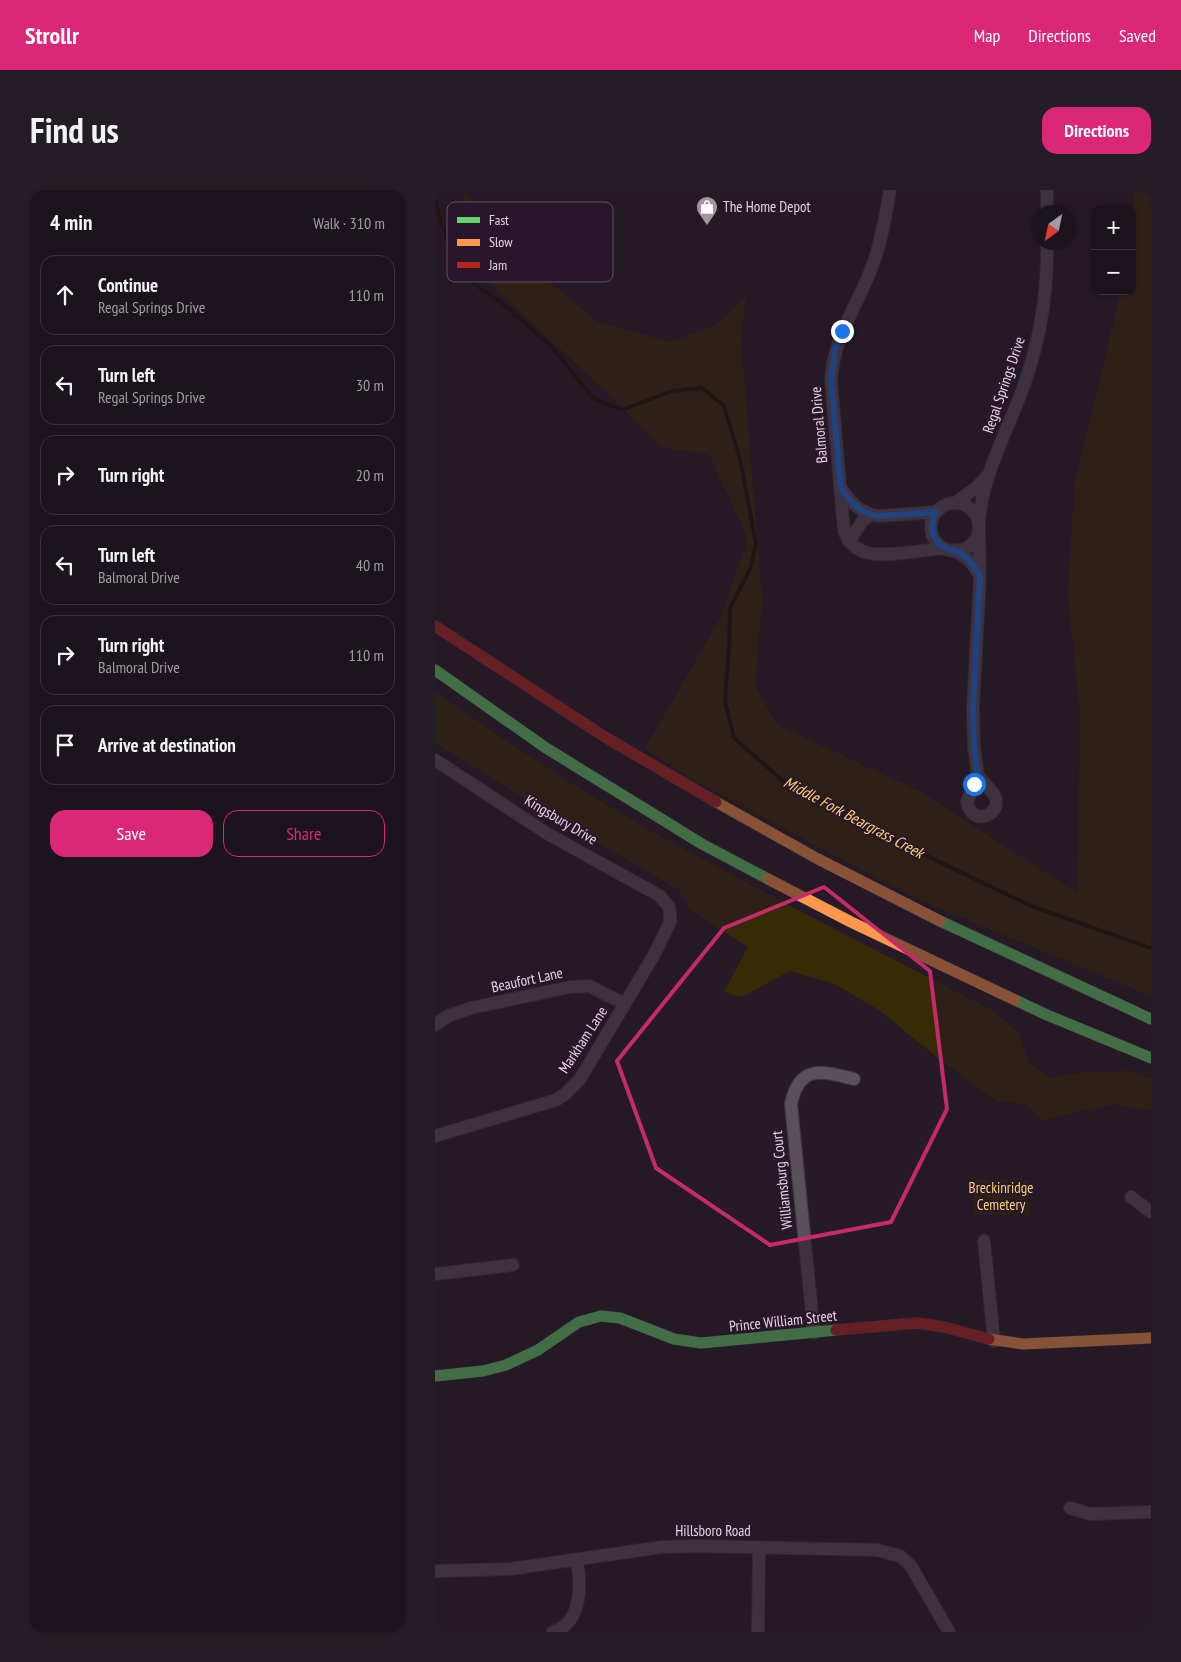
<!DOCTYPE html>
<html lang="en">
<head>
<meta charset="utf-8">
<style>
  :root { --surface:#1c141c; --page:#251d25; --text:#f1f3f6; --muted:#a09ea3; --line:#3a333b; --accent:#db2777 }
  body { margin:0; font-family:"PT Sans Narrow",sans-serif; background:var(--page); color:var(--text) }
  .controls { position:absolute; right:15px; top:15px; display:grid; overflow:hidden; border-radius:10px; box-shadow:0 1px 4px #0004 }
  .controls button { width:45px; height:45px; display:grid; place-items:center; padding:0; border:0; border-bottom:1px solid var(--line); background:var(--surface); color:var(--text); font:25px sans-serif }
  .compass { position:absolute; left:596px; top:15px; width:45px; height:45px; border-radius:50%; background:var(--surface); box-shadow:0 1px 4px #0004; rotate:213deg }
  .stop { position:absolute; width:15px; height:15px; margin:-11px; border:4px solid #1a73e8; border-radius:50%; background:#fff }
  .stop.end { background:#1a73e8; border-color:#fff; box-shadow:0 1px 5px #0008 }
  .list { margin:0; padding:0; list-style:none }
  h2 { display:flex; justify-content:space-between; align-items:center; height:65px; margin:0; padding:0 20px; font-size:21px }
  h2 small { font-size:16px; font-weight:400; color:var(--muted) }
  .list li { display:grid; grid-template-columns:32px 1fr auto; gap:15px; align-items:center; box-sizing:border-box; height:80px; margin:0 10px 10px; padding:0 10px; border:1px solid var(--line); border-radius:15px }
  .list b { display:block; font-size:19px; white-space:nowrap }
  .list p { margin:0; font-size:16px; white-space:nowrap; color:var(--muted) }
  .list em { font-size:16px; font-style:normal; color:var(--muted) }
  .actions { display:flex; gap:10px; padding:15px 20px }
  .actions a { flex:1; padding:11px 0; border:1px solid var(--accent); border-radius:15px; text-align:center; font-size:18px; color:var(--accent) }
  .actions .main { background:var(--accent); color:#fff }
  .icon { flex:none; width:28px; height:28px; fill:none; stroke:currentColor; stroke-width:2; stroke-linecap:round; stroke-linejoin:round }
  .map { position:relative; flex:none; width:716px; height:1442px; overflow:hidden; border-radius:15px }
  header { display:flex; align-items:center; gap:30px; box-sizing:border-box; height:70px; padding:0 25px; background:var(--accent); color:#fff }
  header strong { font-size:24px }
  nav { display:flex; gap:28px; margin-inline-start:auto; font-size:18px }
  .intro { display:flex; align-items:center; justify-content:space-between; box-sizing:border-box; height:120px; padding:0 30px }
  h1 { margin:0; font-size:35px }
  .button { padding:12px 22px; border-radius:15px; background:var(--accent); color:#fff; font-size:18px; font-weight:700 }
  main { display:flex; gap:30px; padding:0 30px }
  aside { flex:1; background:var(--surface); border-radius:15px; box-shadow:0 1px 4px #0004 }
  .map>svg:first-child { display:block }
</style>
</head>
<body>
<header>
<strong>Strollr</strong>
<nav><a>Map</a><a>Directions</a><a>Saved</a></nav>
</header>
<div class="intro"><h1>Find us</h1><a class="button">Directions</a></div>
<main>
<aside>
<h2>4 min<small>Walk · 310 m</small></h2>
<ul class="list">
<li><svg class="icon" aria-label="ahead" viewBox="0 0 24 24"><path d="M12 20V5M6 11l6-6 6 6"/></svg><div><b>Continue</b><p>Regal Springs Drive</p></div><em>110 m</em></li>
<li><svg class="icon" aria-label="left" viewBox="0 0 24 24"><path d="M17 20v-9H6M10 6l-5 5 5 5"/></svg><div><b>Turn left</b><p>Regal Springs Drive</p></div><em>30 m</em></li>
<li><svg class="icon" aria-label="right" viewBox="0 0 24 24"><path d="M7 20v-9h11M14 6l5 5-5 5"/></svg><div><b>Turn right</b></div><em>20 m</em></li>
<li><svg class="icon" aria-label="left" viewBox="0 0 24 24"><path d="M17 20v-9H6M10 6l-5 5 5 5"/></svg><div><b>Turn left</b><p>Balmoral Drive</p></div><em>40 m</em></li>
<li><svg class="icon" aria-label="right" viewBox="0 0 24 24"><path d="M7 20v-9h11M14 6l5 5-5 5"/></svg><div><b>Turn right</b><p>Balmoral Drive</p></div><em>110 m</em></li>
<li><svg class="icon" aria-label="arrive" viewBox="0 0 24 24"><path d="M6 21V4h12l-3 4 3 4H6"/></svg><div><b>Arrive at destination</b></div></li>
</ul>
<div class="actions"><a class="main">Save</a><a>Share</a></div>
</aside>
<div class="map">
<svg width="716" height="1442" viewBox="0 0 716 1442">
  <rect width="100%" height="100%" fill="#261a26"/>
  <!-- green -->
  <path fill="#372a05" d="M 30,0 L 57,46 L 163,132 L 235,152 L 280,136 L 311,107 L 306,150 L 327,410 L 320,496 L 342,535 L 488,603 L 643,704 L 645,521 L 633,407 L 639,297 L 686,101 L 697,101 L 697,57 L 700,45 L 699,0 L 716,0 L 716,806 L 478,707 L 253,587 L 210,559 L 286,427 L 313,349 L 274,264 L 228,258 L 172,202 L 67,105 L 29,65 L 24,41 Z
    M 0,502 C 70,551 142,599 216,641 C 328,703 441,760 555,819 L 584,843 L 594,873 L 616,888 L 649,882 L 695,881 L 716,889 L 716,921 L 680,914 L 607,930 L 591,914 L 561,911 L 498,864 L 445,821 L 400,794 L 355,781 L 307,807 L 289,802 L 313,757 L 257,721 L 243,699 L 155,648 L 0,553 Z
    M 539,990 L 593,990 L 594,1025 L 539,1024 Z"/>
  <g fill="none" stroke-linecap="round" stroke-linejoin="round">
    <!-- stream -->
    <path stroke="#191103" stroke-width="4" d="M 0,10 L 21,82 L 67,113 L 117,157 L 158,208 L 187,220 L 237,201 L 267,198 L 289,216 L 305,269 L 321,354 L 315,379 L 295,418 L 294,459 L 290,511 L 299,548 L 349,592 L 486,663 L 596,716 L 716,758"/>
    <!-- street casing -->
    <g stroke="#403540" stroke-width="14">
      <path id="street" d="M 455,0 C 451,24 447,48 439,71 C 425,113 399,143 396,190 L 409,341 C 412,350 418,357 427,361 C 441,369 491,360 509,358
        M 612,0 L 612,22
        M 406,298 C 416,313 426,324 444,326 L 501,322
        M 520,313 L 541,298 L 552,286
        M496 337a24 24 0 1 1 48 0a24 24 0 1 1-48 0Z
        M 544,333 C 547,287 569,248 585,206 C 604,157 613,105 612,52
        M 414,352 L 428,330 L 435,325
        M 521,360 L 537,373 L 545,386 L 544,342
        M 0,570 L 113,644 L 225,706 L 234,717 L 235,725 L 235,732 L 219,765 L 145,889 L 129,905 L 121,910 L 0,946
        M 543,586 C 548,592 555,598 559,605 C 570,622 538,640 532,612 L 543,586 L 539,557 L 538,518 L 545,386
        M 0,835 L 13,826 L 36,818 L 135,797 L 154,796 L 190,814
        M 696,1007 L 716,1022
        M 549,1051 L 559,1151
        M 0,1084 L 78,1075
        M 379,1143 L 356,914 C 364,874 387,881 419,889
        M 635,1318 L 655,1324 L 716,1322
        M 0,1381 L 75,1379 L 227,1357 L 262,1356 L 442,1360 L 465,1366 L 476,1376 L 514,1442
        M 118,1442 C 148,1432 146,1395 142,1370
        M 323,1442 L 324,1358"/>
    </g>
    <!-- fast casing -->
    <g stroke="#403540" stroke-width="12">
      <path id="fast" d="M 0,480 L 111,558 L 267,654 L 333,689
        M 505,731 L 716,829
        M 580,810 L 612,825 L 716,868
        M 0,1186 L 48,1181 L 71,1175 L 103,1160 L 144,1132 L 166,1126 L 185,1128 L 239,1149 L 266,1153 L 401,1140"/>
    </g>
    <!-- slow casing -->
    <g stroke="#403540" stroke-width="12">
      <path id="slow" d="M 281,612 L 383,669 L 505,731
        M 333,689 L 416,732 L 580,810
        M 554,1149 L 588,1154 L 716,1148"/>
    </g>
    <!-- jam casing -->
    <g stroke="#403540" stroke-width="12">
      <path id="jam" d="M 0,436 L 170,547 L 281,612
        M 401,1140 L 482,1133 L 509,1137 L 554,1149"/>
    </g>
    <!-- street -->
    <use href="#street" stroke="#595059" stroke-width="12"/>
    <!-- fast -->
    <use href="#fast" stroke="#63d668" stroke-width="11"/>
    <!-- slow -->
    <use href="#slow" stroke="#ff974d" stroke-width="11"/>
    <!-- jam -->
    <use href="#jam" stroke="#b3261e" stroke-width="11"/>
  </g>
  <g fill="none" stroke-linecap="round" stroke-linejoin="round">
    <!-- route -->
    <path stroke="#1a73e8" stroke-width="6" d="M 407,141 L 400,160 L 396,190 L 406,298 C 416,313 426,324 444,326 L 501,322 C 495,334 495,349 509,357 C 515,361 521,360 527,364 C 535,370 540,377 545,386 L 538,518 L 539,557 L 543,586 L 539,594"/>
  </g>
  <!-- marked area -->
  <path d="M0 0H716V1442H0ZM 389,697 L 495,781 L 512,919 L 456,1032 L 335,1055 L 221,978 L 182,871 L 289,738 Z" fill="#261a26" fill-opacity=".55" fill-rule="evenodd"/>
  <path fill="none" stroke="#c52b69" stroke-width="4" stroke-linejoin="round" d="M 389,697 L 495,781 L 512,919 L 456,1032 L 335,1055 L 221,978 L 182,871 L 289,738 Z"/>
  <!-- icons -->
  <defs>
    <g id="shop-pin" transform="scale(1.125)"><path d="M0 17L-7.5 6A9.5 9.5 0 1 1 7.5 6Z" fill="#a294a1" stroke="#2a162a"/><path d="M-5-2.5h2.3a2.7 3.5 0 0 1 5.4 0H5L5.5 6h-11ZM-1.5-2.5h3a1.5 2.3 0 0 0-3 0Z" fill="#fff"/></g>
  </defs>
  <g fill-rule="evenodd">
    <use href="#shop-pin" x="272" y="17"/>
  </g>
  <g text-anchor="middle" stroke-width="4" stroke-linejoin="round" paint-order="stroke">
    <!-- poi labels -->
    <g font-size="15" fill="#e4d6e3" stroke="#2a162a" text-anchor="start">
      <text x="288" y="22">The Home Depot</text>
    </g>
    <!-- street labels -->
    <g font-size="15" fill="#e4d6e3" stroke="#2a162a">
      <text transform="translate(569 195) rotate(-71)" y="5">Regal Springs Drive</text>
      <text transform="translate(384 235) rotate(-95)" y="5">Balmoral Drive</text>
      <text transform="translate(126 630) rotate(31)" y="5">Kingsbury Drive</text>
      <text transform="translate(92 790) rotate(-12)" y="5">Beaufort Lane</text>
      <text transform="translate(148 850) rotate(-57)" y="5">Markham Lane</text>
      <text transform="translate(347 990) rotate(-96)" y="5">Williamsburg Court</text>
      <text transform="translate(348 1131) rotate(-6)" y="5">Prince William Street</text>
      <text x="278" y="1346">Hillsboro Road</text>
    </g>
    <!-- park labels -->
    <g font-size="15" fill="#fad56f" stroke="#2a162a">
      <text x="566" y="1003">Breckinridge<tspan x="566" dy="17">Cemetery</tspan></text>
    </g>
    <!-- water labels -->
    <g font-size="16" font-style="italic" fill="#fad46f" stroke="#2a162a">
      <text transform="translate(419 627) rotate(28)" y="6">Middle Fork Beargrass Creek</text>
    </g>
  </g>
  <!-- legend -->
  <rect x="12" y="12" width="166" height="80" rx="8" fill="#2a162a" stroke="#625062" stroke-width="1"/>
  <rect x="22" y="27" width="23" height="6" fill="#63d668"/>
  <rect x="22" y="49" width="23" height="7" fill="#ff974d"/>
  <rect x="22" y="72" width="23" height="6" fill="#b3261e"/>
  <g font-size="14" fill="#e4d6e3">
    <text x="54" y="35">Fast</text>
    <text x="54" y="57">Slow</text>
    <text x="54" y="80">Jam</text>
  </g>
</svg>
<div class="controls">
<button>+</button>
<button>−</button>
</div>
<svg class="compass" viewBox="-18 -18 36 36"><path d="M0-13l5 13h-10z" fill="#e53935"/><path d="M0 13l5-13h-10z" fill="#a09ea3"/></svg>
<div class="stop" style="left:539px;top:594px"></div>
<div class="stop end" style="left:407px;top:141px"></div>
</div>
</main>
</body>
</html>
